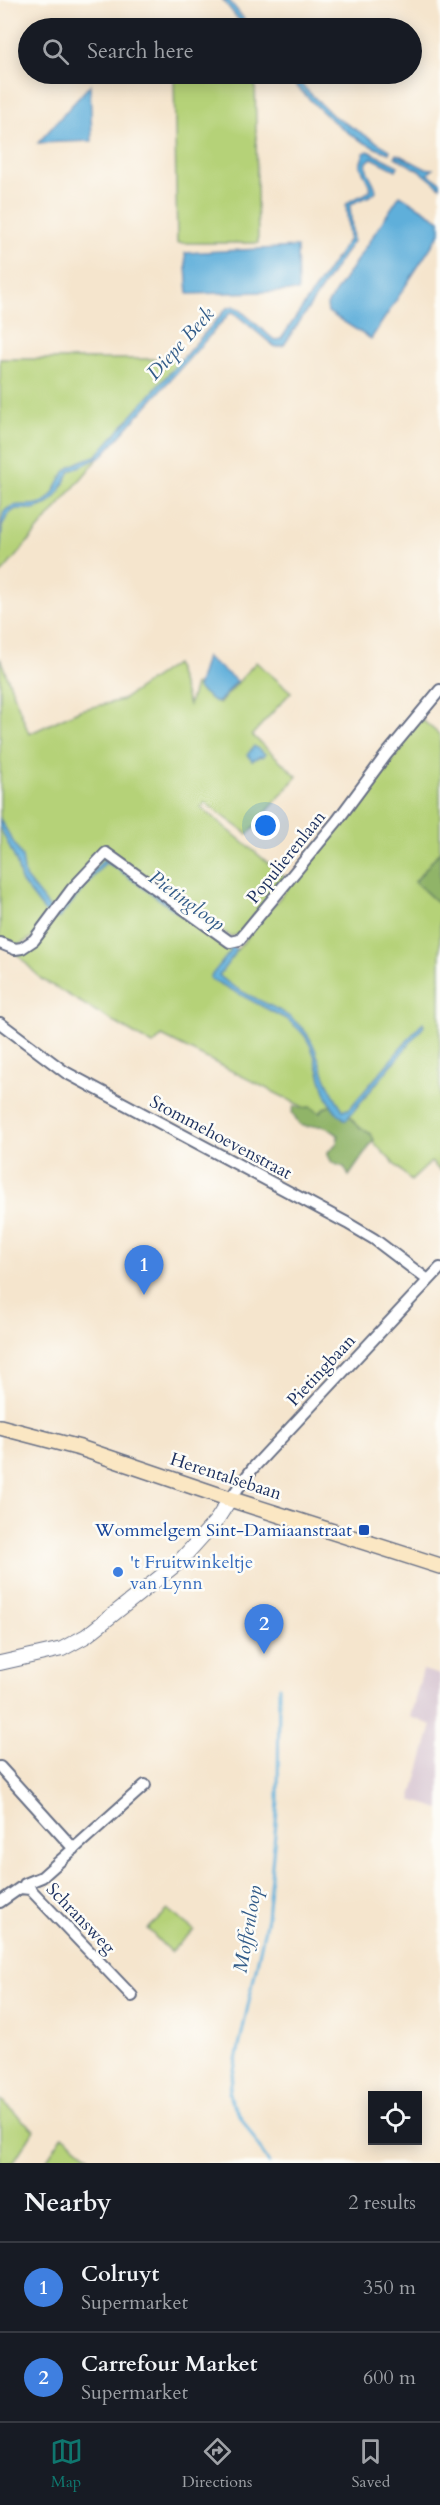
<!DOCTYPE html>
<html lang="en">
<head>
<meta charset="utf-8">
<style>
  :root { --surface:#171b24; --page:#242831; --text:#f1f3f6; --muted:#9ea1a6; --line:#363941; --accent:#0f766e }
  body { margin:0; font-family:Cardo,serif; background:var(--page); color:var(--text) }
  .controls { position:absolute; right:18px; bottom:18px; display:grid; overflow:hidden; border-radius:0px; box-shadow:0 3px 15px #0003 }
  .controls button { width:54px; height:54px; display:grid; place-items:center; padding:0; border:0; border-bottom:2px solid var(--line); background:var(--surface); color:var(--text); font:30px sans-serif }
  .you { position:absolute; left:266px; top:826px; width:21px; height:21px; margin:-15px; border:4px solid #fff; border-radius:50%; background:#1a73e8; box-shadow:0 0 0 9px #1a73e833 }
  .badge { display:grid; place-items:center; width:39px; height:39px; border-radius:50%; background:var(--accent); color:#fff; font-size:20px; font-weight:700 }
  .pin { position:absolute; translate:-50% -50px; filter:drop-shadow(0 2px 3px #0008) }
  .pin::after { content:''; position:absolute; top:32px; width:21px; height:18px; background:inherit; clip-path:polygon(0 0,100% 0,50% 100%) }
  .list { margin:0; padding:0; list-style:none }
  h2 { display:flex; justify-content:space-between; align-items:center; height:78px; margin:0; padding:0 24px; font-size:26px }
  h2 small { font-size:20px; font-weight:400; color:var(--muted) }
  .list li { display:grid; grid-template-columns:39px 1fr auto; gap:18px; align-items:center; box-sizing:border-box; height:90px; padding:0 24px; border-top:2px solid var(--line) }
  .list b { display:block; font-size:22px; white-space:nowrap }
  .list p { margin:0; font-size:20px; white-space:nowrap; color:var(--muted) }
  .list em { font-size:20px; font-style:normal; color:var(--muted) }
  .icon { flex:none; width:33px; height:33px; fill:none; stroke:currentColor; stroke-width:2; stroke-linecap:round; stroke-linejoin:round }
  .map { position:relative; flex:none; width:440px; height:2163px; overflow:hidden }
  .search { position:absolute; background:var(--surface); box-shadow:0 3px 15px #0003; left:18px; right:18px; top:18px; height:66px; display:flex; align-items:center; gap:15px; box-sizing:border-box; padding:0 21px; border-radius:33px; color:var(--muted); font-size:22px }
  .sheet { height:258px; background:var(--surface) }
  nav { display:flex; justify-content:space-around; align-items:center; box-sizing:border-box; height:84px; border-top:2px solid var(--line); background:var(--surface); font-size:16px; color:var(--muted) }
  nav a { display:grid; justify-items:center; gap:3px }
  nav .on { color:var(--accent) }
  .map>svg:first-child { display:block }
</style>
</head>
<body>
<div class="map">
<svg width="440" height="2163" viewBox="0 0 440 2163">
  <rect width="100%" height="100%" fill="#fdfcf7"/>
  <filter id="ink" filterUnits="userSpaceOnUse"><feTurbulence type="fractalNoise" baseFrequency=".0167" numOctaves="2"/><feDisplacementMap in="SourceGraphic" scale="12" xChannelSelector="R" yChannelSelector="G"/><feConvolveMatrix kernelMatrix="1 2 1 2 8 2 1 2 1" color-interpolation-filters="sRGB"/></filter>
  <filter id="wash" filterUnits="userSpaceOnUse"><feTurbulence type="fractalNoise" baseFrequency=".008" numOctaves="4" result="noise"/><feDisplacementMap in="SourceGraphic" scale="24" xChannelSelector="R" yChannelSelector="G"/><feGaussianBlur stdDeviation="1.35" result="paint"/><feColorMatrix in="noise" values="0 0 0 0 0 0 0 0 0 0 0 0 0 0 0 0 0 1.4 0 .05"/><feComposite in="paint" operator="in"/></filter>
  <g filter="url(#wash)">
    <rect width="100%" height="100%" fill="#f5e5cd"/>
    <!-- industrial -->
    <path fill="#d1bdcc" d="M 423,1670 L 440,1675 L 440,1809 L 411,1800 L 432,1725 L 410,1717 Z"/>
    <!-- green -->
    <path fill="#b5d278" stroke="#68806b" stroke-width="1.5" d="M 174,74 L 255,74 L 258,243 L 177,243 Z
      M 0,359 L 182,359 L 0,575 Z
      M 0,658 L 29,734 L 80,710 L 122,700 L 175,664 L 189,705 L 195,684 L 219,704 L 256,662 L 291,692 L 252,735 L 297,776 L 248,834 L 205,803 L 201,807 L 286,878 L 239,934 L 231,937 L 112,853 L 33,937 L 19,945 L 0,939 Z
      M 420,718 L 440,735 L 440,851 L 415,882 L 440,905 L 440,1171 L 431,1162 L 411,1181 L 373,1142 L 162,1036 L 153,1045 L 41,979 L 15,952 L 26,950 L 107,857 L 237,950 L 344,819 Z
      M 168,1910 L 194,1930 L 170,1952 L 148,1929 Z
      M 0,2100 L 34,2130 L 13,2163 L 0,2163 Z
      M 63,2135 L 97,2163 L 45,2163 Z"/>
    <!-- forest -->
    <path fill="#90b468" stroke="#567263" stroke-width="1.5" d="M 440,851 L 440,905 L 415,882 Z
      M 335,1104 L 349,1114 L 356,1125 L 371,1134 L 374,1140 L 349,1176 L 344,1167 L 332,1163 L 327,1153 L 337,1143 L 338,1135 C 334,1132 329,1128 325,1127 C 310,1122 302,1136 292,1112 L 294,1106 L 301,1108 L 311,1107 L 320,1113 L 324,1108 Z"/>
    <!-- water -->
    <path fill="#5fafda" stroke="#3d6f9c" stroke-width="1.5" d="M 223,0 L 229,0 L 251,28 L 245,28 Z
      M 285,74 L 291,74 L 333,116 L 390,150 L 389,153 C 346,140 315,105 285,74 Z
      M 90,85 L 92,141 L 38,143 Z
      M 368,151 L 398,166 L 396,170 L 372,158 L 367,162 C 364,173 375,180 376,191 C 369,200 357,198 350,206 L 353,241 L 284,345 L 277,347 L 274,346 L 233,312 L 229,314 L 101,457 L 70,471 L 60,491 L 48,504 L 33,509 L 16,509 L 8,514 L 2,527 L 0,553 C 0,541 0,522 4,512 C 14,500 31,509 44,502 C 57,494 57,478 68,469 C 75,462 89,459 97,455 L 227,308 L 234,306 L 239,309 L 272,338 L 275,340 L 281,339 L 349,239 L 346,205 C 352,196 365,198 371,189 L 360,165 L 364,153 Z
      M 397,154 L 424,168 L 433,169 L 428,174 L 440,182 L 440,187 L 420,171 L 395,157 Z
      M 400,195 L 440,220 L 440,233 L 371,339 L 328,312 L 327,305 Z
      M 297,247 L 298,291 L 188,294 L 185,253 Z
      M 206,657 L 237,681 L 219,702 L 215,702 L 197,688 Z
      M 254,746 L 265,754 L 263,757 L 260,756 L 252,761 L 248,754 Z
      M 0,819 L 22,857 L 25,877 L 52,911 L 49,914 L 46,913 L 21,881 L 16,861 L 0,827 Z
      M 108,859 L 236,949 L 235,954 L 219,975 C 242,998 278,1003 301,1027 C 315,1040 318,1060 325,1077 C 330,1089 336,1099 343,1110 L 349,1109 L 423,1022 L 424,1026 L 346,1120 C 317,1102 323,1060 304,1035 C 299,1029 293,1024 286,1019 L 211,979 L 210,977 L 231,951 L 113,866 L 105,863 L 59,918 L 55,918 L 55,915 L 103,860 Z"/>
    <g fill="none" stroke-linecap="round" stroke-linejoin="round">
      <!-- stream -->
      <path stroke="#5fafda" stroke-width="3" d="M 269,2163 L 231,2101 L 229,2093 L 267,1918 L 278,1801 L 279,1687"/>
    </g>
  </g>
  <g filter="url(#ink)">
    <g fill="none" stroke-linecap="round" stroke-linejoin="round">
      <!-- minor casing -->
      <g stroke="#676f85" stroke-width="14">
        <path id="minor" d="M 0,943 L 15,949 L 22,948 L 34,940 L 72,889 L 106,853 L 230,942 L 239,940 L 337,821 L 386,755 L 440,690
          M 0,1023 L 65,1072 L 347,1223 L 374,1239 L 428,1280
          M 230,1499 L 253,1468 L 440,1268
          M 0,1767 L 74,1849
          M 25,1887 L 25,1884 L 42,1877 L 145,1785
          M 0,1902 L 20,1888 L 30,1889 L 132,1996"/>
      </g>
      <!-- tertiary casing -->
      <g stroke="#676f85" stroke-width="16">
        <path id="tertiary" d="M 0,1663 L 62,1649 L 86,1636 L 179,1562 L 216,1521 L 230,1499"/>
      </g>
      <!-- secondary casing -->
      <g stroke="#676f85" stroke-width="18">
        <path id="secondary" d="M 0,1427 L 80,1448 L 230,1499 L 440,1566"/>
      </g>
      <!-- minor -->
      <use href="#minor" stroke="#fff" stroke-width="10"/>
      <!-- tertiary -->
      <use href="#tertiary" stroke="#fff" stroke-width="14"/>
      <!-- secondary -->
      <use href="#secondary" stroke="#fbe7c3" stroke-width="15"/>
    </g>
  </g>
  <!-- markers -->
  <rect fill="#1a4fb4" stroke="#fdfcf7" stroke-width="2" x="358" y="1524" width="12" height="12" rx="3"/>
  <circle fill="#3f7fe0" stroke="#fdfcf7" stroke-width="2" cx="118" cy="1572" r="6"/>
  <g text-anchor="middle" stroke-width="5" stroke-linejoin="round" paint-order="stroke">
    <!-- street labels -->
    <g font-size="18" fill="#1b2f5e" stroke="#fdfcf7">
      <text transform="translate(286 857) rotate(-51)" y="6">Populierenlaan</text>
      <text transform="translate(221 1137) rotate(28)" y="6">Stommehoevenstraat</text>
      <text transform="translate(321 1370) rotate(-47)" y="6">Pietingbaan</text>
      <text transform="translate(226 1476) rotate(18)" y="6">Herentalsebaan</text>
      <text transform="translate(81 1918) rotate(46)" y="6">Schransweg</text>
    </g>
    <!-- transit labels -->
    <g font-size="18" fill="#164399" stroke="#fdfcf7" text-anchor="end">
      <text x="352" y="1536">Wommelgem Sint-Damiaanstraat</text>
    </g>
    <!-- shop labels -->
    <g font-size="18" fill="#366cbe" stroke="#fdfcf7" text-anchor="start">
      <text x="130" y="1568">'t Fruitwinkeltje<tspan x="130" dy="21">van Lynn</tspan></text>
    </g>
    <!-- water labels -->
    <g font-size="20" font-style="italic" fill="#335c89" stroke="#fdfcf7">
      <text transform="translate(180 343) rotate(-48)" y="7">Diepe Beek</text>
      <text transform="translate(187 900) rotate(36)" y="7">Pietingloop</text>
      <text transform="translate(247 1929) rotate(-80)" y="7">Moffenloop</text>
    </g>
  </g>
</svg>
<div class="controls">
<button><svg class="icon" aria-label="locate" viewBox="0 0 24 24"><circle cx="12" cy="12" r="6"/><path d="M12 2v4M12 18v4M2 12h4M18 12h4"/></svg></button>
</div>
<div class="you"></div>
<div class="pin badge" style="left:144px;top:1295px;background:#3f7fe0">1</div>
<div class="pin badge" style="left:264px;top:1654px;background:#3f7fe0">2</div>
<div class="search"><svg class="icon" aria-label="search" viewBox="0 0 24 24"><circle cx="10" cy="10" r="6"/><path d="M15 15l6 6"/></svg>Search here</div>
</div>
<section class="sheet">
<h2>Nearby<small>2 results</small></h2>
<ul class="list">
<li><span class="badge" style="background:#3f7fe0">1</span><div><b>Colruyt</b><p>Supermarket</p></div><em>350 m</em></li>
<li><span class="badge" style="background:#3f7fe0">2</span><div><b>Carrefour Market</b><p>Supermarket</p></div><em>600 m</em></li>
</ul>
</section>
<nav>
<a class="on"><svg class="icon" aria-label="map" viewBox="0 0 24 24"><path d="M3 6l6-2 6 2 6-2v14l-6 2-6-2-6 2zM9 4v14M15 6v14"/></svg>Map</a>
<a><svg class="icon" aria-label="directions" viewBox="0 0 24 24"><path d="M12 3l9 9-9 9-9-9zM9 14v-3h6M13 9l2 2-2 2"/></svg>Directions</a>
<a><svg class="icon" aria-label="saved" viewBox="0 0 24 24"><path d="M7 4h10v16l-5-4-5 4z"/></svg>Saved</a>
</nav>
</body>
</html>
